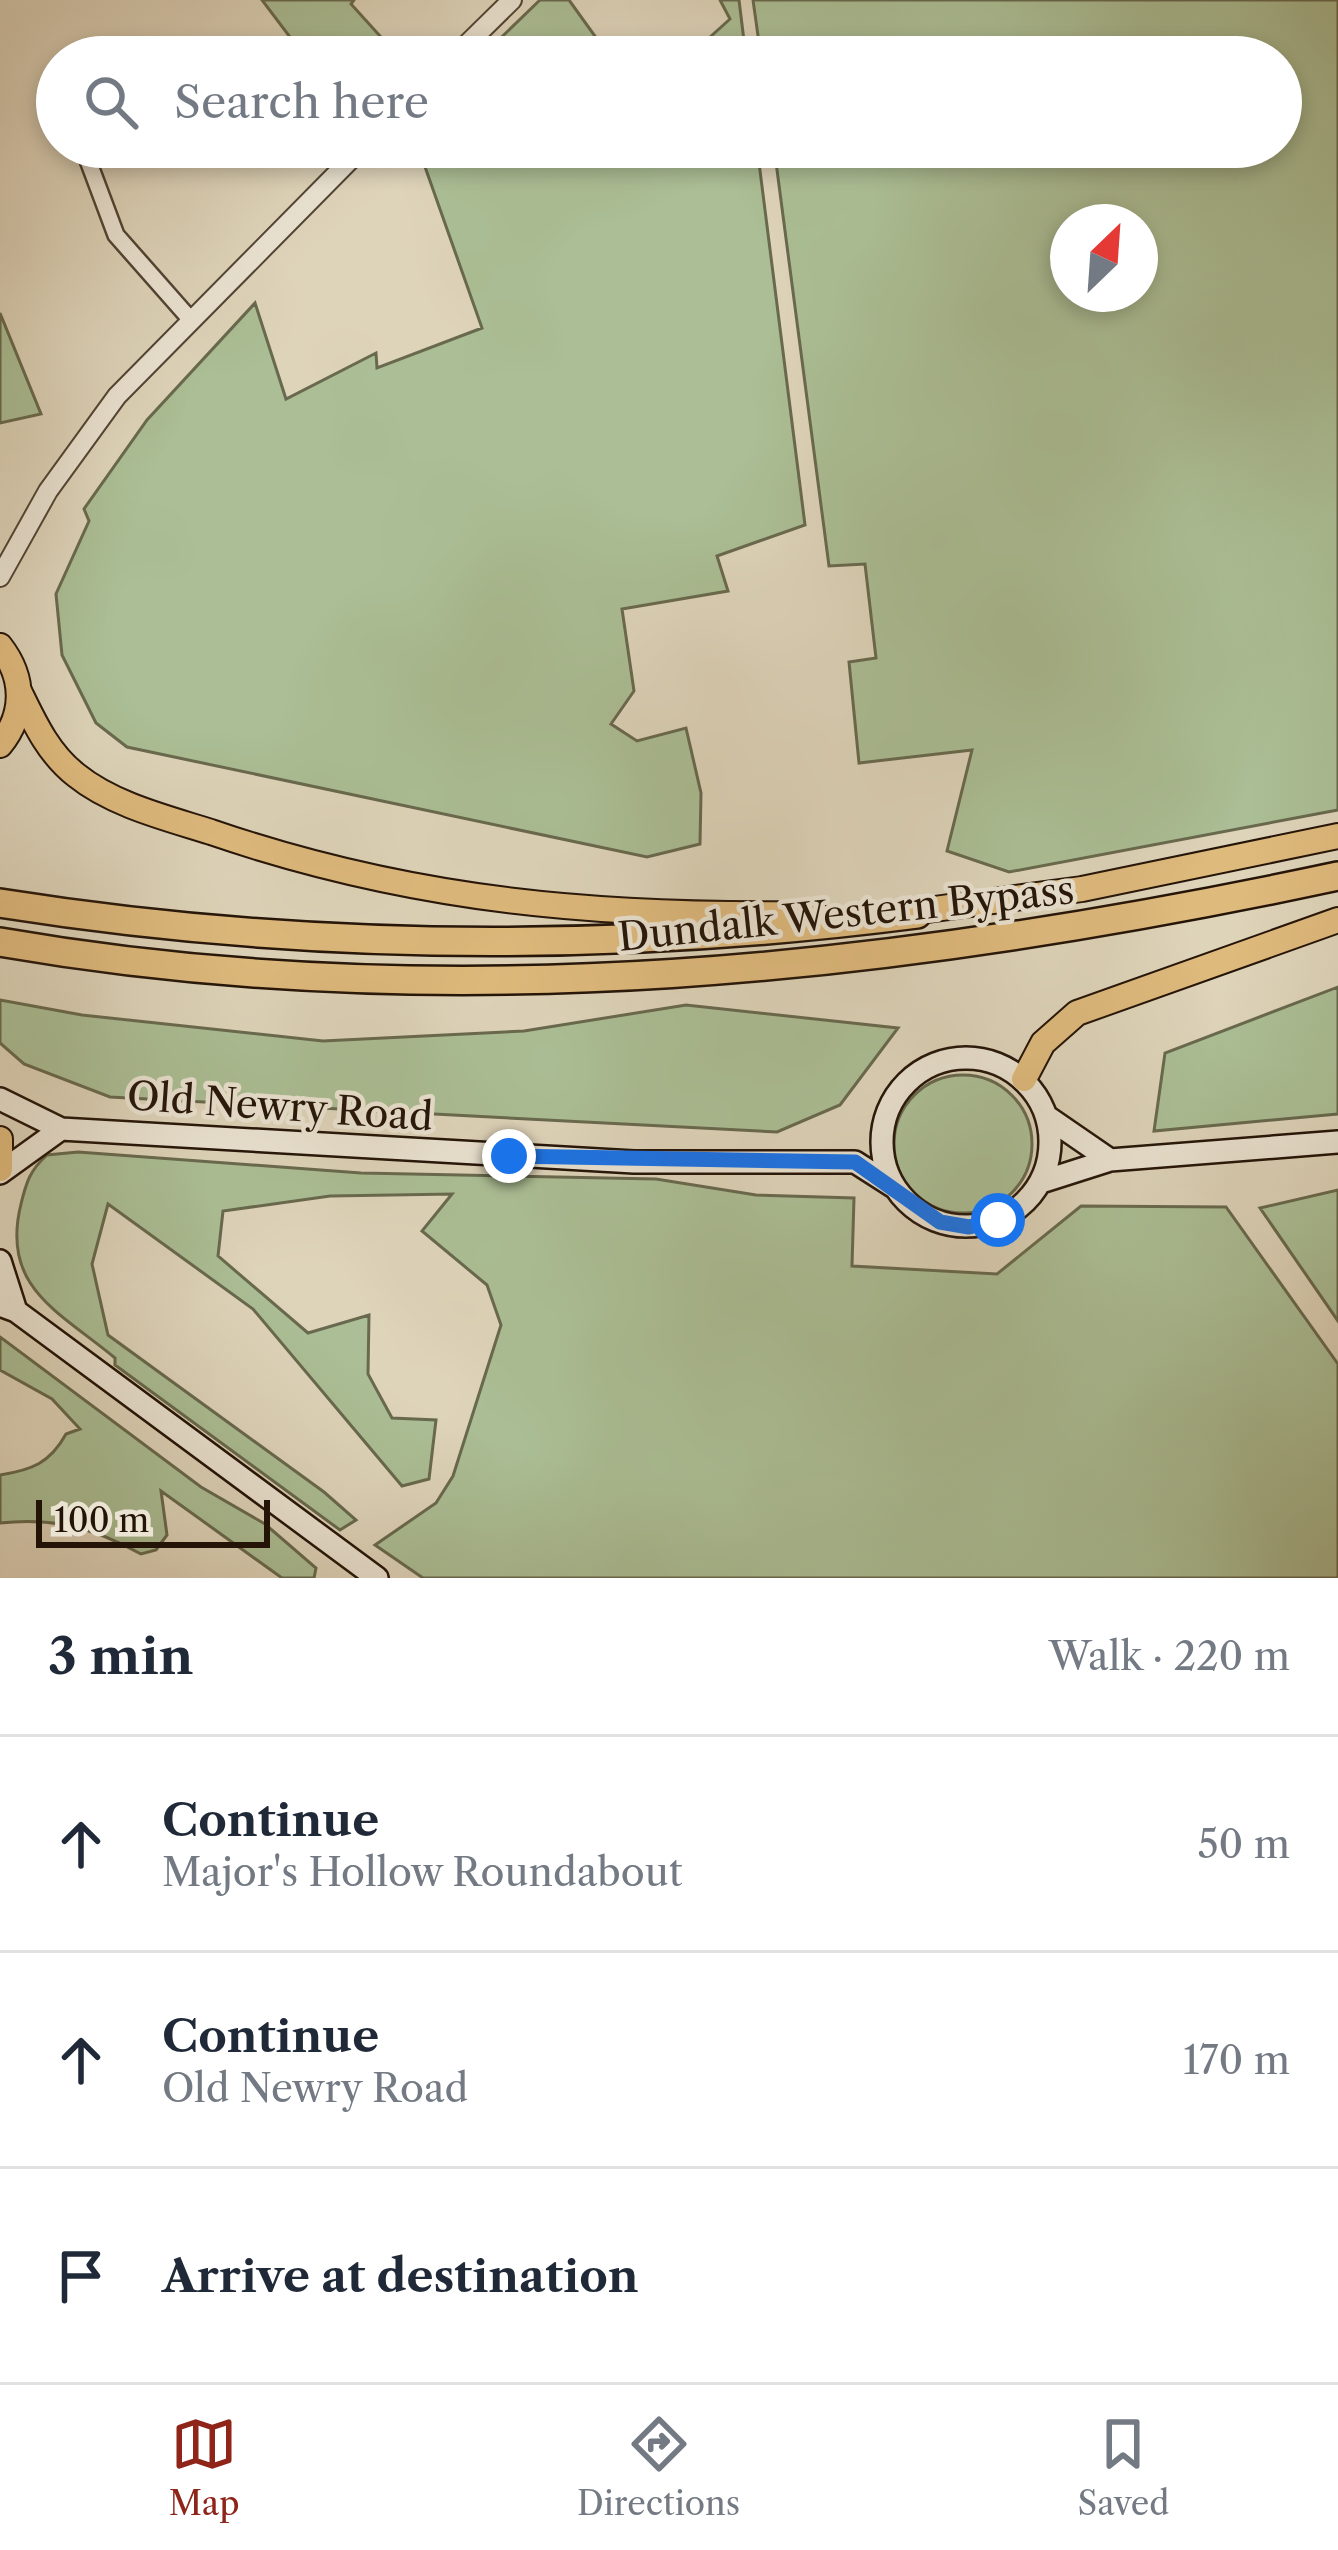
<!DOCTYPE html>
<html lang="en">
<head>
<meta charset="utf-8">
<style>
  :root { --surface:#fff; --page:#f6f6f7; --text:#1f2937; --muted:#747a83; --line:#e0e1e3; --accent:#8f2418 }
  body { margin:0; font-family:"Libre Caslon Text",serif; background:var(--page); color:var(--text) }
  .compass { position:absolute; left:1050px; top:204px; width:108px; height:108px; border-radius:50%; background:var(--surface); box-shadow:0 6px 18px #0003; rotate:25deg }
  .scale { position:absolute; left:36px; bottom:30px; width:234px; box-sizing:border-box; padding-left:12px; border:6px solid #241408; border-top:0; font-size:33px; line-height:42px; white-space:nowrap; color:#241408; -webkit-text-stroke:9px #eae3d2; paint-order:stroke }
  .stop { position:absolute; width:36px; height:36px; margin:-27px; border:9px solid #1a73e8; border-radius:50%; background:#fff }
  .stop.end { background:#1a73e8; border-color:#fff; box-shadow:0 3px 12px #0008 }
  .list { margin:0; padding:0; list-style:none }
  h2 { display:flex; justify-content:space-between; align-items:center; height:156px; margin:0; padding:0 48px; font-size:51px }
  h2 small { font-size:39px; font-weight:400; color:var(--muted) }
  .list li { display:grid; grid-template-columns:78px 1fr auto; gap:36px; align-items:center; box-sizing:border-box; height:216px; padding:0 48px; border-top:3px solid var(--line) }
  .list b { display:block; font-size:45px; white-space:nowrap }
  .list p { margin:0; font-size:39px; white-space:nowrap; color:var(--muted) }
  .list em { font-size:39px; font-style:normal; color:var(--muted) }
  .icon { flex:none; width:66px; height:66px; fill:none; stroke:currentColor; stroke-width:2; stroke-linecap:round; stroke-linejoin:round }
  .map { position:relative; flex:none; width:1338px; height:1578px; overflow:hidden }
  .search { position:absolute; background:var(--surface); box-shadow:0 6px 18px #0003; left:36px; right:36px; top:36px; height:132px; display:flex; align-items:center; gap:30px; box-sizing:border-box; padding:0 42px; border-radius:66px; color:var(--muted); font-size:45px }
  .sheet { height:804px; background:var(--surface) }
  nav { display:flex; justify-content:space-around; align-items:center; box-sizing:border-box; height:168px; border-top:3px solid var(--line); background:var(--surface); font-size:33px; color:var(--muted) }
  nav a { display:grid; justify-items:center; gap:6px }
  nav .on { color:var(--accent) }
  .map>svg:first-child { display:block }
</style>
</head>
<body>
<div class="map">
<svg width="1338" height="1578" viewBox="0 0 1338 1578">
  <rect width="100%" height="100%" fill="#ded4ba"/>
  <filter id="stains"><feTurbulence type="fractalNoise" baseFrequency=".00167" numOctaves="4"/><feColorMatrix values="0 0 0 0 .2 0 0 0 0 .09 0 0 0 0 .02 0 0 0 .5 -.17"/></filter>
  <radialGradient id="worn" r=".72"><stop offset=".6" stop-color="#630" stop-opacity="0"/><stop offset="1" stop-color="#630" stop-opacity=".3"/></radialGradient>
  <!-- green -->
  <path fill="#abbe95" stroke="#68694e" stroke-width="3" fill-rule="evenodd" d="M 262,0 L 354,0 L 351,4 L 399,57 L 305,57 Z
    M 540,0 L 569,0 L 610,57 L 481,57 Z
    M 720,0 L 739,0 L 746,57 L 688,57 L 730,19 Z
    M 753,0 L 1338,0 L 1338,810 L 1009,872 L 947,851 L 972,750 L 859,763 L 849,662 L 876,658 L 865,564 L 829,566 L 774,147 L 1281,147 L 1281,57 L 761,57 ZM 1068,222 L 1140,222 L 1140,294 L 1068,294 Z
    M 418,147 L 757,147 L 805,525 L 717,556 L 728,591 L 622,609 L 634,691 L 611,724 L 637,741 L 686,728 L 701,793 L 700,844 L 647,857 L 127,747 L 96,723 L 62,655 L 56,594 L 89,521 L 84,509 L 147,420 L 255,303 L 286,399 L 376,353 L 377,368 L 482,328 Z
    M 0,313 L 41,414 L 0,423 Z
    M 1338,987 L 1338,1114 L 1154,1131 L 1165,1053 Z
    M 0,1000 L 82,1015 L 323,1041 L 524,1031 L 686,1005 L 898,1028 L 840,1105 L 777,1132 L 110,1097 L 24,1064 L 0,1043 Z
    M894 1144a69 69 0 1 1 138 0a69 69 0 1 1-138 0Z
    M 78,1152 L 361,1173 L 656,1179 L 756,1195 L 854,1198 L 852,1266 L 997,1274 L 1081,1206 L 1226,1207 L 1338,1364 L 1338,1578 L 423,1578 L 375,1545 L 436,1503 L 453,1476 L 501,1325 L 487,1285 L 422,1231 L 452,1194 L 330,1196 L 223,1211 L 218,1256 L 308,1333 L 369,1315 L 368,1374 L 392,1418 L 436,1420 L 429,1479 L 402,1486 L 253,1309 L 108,1204 L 92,1264 L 108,1335 L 324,1492 L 356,1520 L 340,1530 L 115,1365 L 115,1358 C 60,1312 0,1288 21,1204 C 26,1183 30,1170 47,1155 Z
    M 1338,1190 L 1338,1321 L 1260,1208 Z
    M 0,1337 L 201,1487 L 265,1524 L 316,1568 L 314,1578 L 282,1578 L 161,1491 L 167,1535 L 156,1550 L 141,1554 C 94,1528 54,1517 0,1523 L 0,1475 C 32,1470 50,1463 66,1434 L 80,1429 L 52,1399 L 0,1370 Z"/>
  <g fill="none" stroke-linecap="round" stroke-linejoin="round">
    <!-- minor casing -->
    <g stroke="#524434" stroke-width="20">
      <path id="minor" d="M 83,147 L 116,235 L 190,319"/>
    </g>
    <!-- tertiary casing -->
    <g stroke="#524434" stroke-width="22">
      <path id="tertiary" d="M 454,57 L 512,0
        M 0,577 L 48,491 L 117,396 L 363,147"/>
    </g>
    <!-- secondary casing -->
    <g stroke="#241408" stroke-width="26">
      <path id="secondary" d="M882 1142a84 84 0 1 1 168 0a84 84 0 1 1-168 0Z
        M 0,1099 L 61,1129 L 634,1162 L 855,1162 L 894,1187
        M 1046,1116 L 1110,1160
        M 0,1173 L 61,1129
        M 1041,1182 L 1110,1160 L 1338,1142
        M 0,1261 L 16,1311
        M 0,1305 L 16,1311 L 377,1578"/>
    </g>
    <!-- primary casing -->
    <g stroke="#241408" stroke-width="28">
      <path id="primary" d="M 0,646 C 25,678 25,714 0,745
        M 0,1139 L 0,1169"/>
    </g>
    <!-- trunk casing -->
    <g stroke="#241408" stroke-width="28">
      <path id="trunk" d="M 20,693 C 35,724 49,754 76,775 C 113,805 167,818 211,832 C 415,902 602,917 816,914
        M 898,914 L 1082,889 L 1338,836
        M 1024,1079 L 1043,1043 L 1077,1013 L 1338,920"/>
    </g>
    <!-- motorway casing -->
    <g stroke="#241408" stroke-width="32">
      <path id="motorway" d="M 0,903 C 303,951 613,953 917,914
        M 0,942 C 448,1020 898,970 1338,876"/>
    </g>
    <!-- minor -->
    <use href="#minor" stroke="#eae3d2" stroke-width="15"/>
    <!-- tertiary -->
    <use href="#tertiary" stroke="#eae3d2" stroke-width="18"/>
    <!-- secondary -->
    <use href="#secondary" stroke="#eae3d2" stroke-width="21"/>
    <!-- primary -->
    <use href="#primary" stroke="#dfba7d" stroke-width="24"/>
    <!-- trunk -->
    <use href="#trunk" stroke="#dfba7d" stroke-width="24"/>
    <!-- motorway -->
    <use href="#motorway" stroke="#dfba7d" stroke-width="27"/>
  </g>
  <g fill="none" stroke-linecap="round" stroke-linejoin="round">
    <!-- route -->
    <path stroke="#1a73e8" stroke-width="15" d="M 509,1156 L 855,1162 L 940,1222 L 969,1227 L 998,1220"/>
  </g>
  <g text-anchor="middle" stroke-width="9" stroke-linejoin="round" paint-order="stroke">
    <!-- street labels -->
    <g font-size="39" fill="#241408" stroke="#eae3d2">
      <text transform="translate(846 913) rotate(-6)" y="14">Dundalk Western Bypass</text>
      <text transform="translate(280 1106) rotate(4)" y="14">Old Newry Road</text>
    </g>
  </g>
  <rect width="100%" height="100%" filter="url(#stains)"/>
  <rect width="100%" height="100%" fill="url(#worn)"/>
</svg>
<svg class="compass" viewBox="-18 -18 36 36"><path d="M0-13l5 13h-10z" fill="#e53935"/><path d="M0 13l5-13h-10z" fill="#747a83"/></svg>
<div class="scale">100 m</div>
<div class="stop" style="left:998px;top:1220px"></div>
<div class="stop end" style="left:509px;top:1156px"></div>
<div class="search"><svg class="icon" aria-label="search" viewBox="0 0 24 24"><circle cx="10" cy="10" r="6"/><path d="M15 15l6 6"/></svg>Search here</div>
</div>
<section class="sheet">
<h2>3 min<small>Walk · 220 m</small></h2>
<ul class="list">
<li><svg class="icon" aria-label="ahead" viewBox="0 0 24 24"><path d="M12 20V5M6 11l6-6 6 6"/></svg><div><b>Continue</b><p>Major's Hollow Roundabout</p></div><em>50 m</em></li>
<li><svg class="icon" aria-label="ahead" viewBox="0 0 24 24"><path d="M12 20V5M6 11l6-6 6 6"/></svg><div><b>Continue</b><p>Old Newry Road</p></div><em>170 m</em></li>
<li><svg class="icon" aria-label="arrive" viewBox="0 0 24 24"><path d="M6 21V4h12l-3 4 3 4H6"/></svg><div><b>Arrive at destination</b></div></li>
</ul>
</section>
<nav>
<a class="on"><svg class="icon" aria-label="map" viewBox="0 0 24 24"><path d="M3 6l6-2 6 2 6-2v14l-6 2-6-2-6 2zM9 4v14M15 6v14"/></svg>Map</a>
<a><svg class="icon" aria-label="directions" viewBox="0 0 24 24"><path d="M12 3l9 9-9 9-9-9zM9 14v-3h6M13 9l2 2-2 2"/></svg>Directions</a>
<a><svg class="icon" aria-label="saved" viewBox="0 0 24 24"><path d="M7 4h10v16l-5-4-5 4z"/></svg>Saved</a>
</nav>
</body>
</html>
